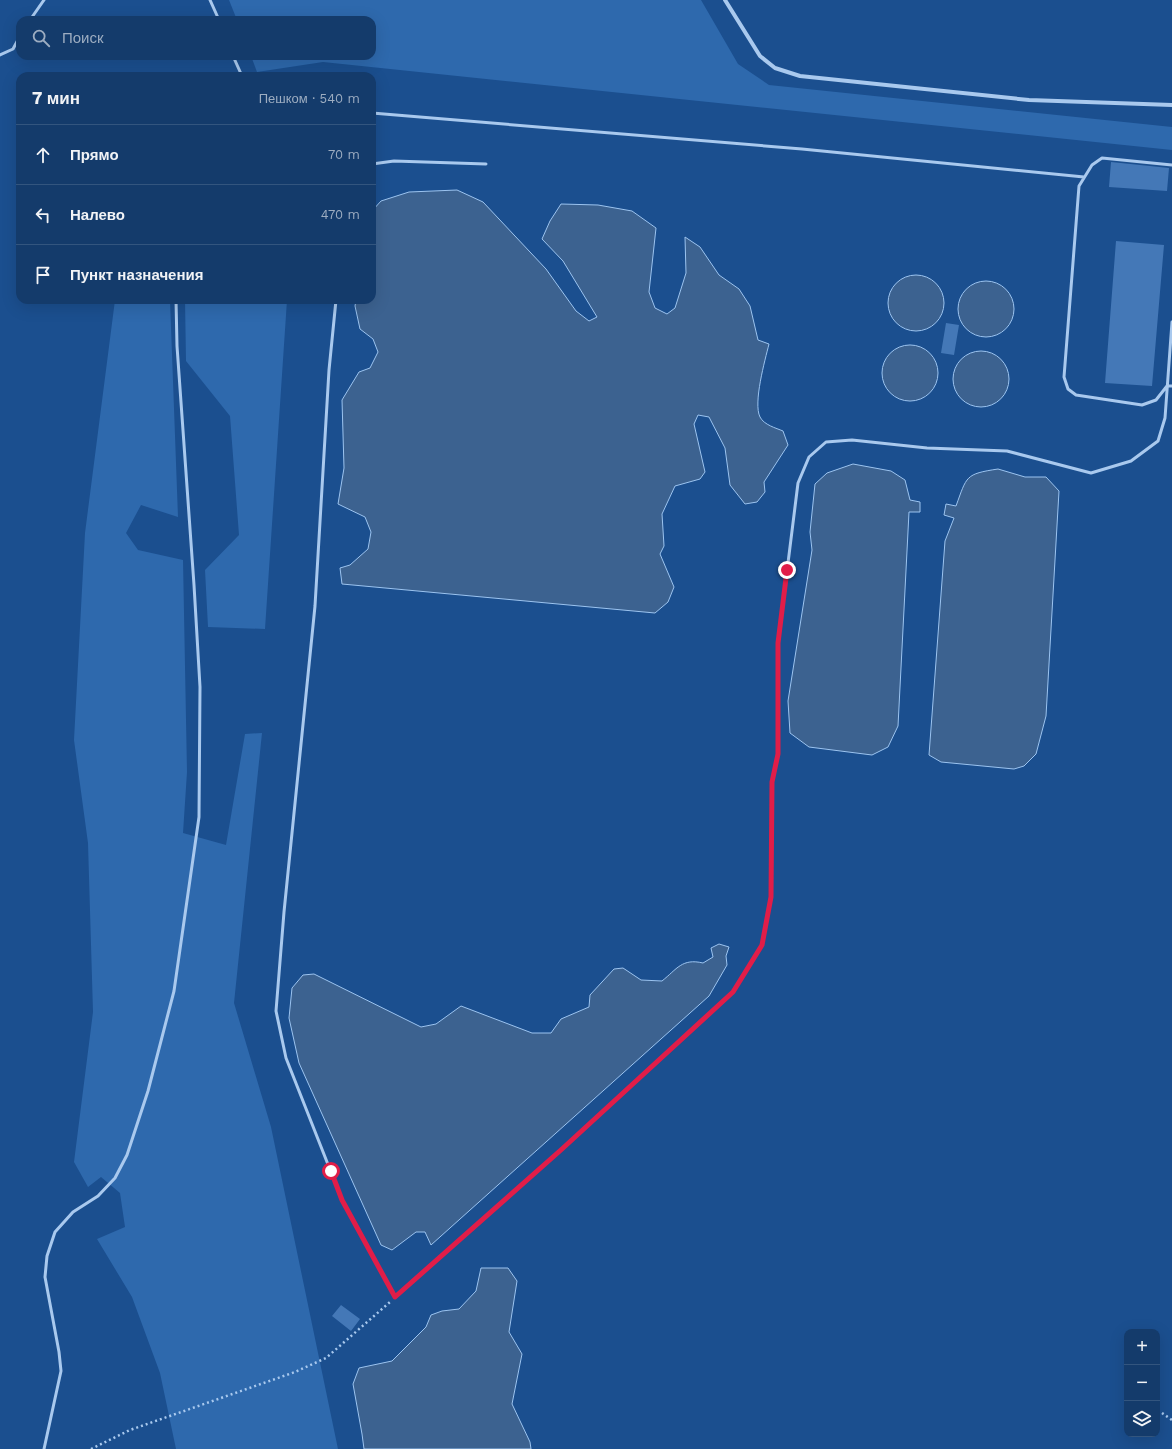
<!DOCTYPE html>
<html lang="ru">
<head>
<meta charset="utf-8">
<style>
  :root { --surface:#143b6b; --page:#1d4271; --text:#f1f3f6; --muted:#9dadc1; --line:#33557e }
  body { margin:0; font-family:"Work Sans",sans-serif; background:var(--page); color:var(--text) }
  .controls { position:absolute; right:12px; bottom:12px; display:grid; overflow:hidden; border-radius:8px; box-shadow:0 4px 16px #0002 }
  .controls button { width:36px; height:36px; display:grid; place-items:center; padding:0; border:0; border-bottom:1px solid var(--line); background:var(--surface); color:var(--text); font:20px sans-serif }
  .stop { position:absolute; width:12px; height:12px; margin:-9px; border:3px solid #e11d48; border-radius:50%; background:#fff }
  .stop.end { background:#e11d48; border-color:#fff; box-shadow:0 1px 4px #0008 }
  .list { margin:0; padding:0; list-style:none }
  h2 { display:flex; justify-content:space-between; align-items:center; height:52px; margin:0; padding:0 16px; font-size:17px }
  h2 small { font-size:13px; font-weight:400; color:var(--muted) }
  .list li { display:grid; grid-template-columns:26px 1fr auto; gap:12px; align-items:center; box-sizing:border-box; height:60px; padding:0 16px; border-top:1px solid var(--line) }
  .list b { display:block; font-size:15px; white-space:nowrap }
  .list em { font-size:13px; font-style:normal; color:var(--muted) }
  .icon { flex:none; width:22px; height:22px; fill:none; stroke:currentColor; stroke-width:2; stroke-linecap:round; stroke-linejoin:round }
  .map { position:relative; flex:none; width:1172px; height:1449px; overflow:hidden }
  .search { position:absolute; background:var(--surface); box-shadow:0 4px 16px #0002; left:16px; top:16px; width:360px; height:44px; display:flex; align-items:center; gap:10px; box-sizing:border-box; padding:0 14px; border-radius:12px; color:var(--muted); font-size:15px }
  .panel { position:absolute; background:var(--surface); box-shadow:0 4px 16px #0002; left:16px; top:72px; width:360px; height:232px; border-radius:12px }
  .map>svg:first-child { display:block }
</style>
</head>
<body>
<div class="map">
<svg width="1172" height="1449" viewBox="0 0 1172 1449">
  <rect width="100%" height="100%" fill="#1b4f8f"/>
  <!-- green -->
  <path fill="#2e69ad" d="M 229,0 L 701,0 L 738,64 L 769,85 L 1172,127 L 1172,150 L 323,62 L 257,72 L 251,56 L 372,56 L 372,20 L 237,20 Z
    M 115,300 L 170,300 L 178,517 L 141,505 L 126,533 L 138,550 L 183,560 L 187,772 L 183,833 L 226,845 L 245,734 L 262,733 L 234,1003 L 271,1127 L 338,1449 L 176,1449 L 160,1373 L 132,1297 L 97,1239 L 125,1227 L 120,1193 L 101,1177 L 88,1187 L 74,1162 L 93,1012 L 88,843 L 74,740 L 85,533 Z
    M 185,300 L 287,300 L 265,629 L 208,627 L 205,570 L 239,535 L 230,416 L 186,361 Z"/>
  <!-- water -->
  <path fill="#3c6290" stroke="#9cc4f0" d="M 457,190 L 483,202 L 546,269 L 576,311 L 589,321 L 597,317 L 563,261 L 542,239 L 550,221 L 561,204 L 598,205 L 632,211 L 656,228 L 649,292 L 655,308 L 667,314 L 675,308 L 686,273 L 685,237 L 700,247 L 719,275 L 739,289 L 750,306 L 758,340 L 769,344 C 765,360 753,403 760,417 C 764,425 776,428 783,431 L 788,445 L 764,482 L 765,492 L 757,502 L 745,504 L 730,485 L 725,448 L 709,417 L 698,415 L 694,424 L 705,472 L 700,479 L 675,486 L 662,514 L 664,546 L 660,554 L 674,587 L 668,602 L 655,613 L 342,584 L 340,568 L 350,565 L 368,549 L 371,532 L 365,517 L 338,504 L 344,468 L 342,400 L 359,372 L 370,368 L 378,352 L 373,339 L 360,329 L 355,306 L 356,300 L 372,300 L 372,211 L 381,201 L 409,192 Z
    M888 303a28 28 0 1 1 56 0a28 28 0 1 1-56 0Z
    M958 309a28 28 0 1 1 56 0a28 28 0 1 1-56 0Z
    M882 373a28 28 0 1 1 56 0a28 28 0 1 1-56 0Z
    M953 379a28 28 0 1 1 56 0a28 28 0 1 1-56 0Z
    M 853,464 L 891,471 L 905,480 L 910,500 L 920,502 L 920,512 L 909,512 L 898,726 L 888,747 L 872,755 L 809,747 L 790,733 L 788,701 L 812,550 L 810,532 L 815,484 L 827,473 Z
    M 998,469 L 1025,477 L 1046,477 L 1059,491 L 1046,716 L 1036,754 L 1024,766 L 1014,769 L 941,762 L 929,755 L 945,541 L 954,518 L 944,515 L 946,504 L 956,506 C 967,476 965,474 998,469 Z
    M 719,944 L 729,947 L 726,956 L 727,965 L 709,996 L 431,1245 L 425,1232 L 416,1232 L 392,1250 L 381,1245 L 299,1063 L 289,1018 L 292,988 L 303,975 L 314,974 L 421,1027 L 436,1024 L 461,1006 L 532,1033 L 551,1033 L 561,1019 L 589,1007 L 590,995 L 614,969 L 623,968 L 641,980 L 662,981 C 677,969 682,958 703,963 L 713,957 L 711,948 Z
    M 481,1268 L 508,1268 L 517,1281 L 509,1332 L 522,1354 L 512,1404 L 530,1442 L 531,1449 L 364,1449 L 362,1434 L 353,1384 L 359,1368 L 392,1361 L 426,1327 L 431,1315 L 442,1311 L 459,1309 L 476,1291 Z"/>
  <!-- building -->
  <path fill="#4478b7" d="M 1111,162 L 1169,168 L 1167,191 L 1109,187 Z
    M 1116,241 L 1164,245 L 1152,386 L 1105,383 Z
    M 946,323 L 959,325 L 954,355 L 941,353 Z
    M 341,1305 L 360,1319 L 351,1331 L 332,1316 Z"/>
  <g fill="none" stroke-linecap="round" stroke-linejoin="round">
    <!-- path -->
    <path stroke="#a9c9ee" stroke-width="2.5" stroke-dasharray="2 3" stroke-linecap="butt" d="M 1162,1413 L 1172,1420
      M 91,1449 L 130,1430 L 295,1372 L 326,1358 L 390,1302"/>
    <!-- service -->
    <path stroke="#a9c9ee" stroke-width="3" d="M 210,0 L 219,20
      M 30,20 L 44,0
      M 0,55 L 13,49 L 20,36
      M 233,56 L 242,76
      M 372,113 L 802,149 L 1084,177
      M 372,164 L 394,161 L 486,164
      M 1172,165 L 1102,158 L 1092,165 L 1079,186 L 1064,377 L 1068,389 L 1076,395 L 1142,405 L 1156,400 L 1167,386 L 1172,386
      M 336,300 L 329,370 L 315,606 L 284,912 L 276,1011 L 286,1058 L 342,1200 L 395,1297 L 562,1149 L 733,992 L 762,945 L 771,897 L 772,782 L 778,754 L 778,643 L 798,483 L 809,457 L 826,442 L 852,440 L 927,448 L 1007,451 L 1091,473 L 1131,461 L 1158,441 L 1165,418 L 1172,322
      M 44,1449 L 61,1371 L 59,1352 L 45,1277 L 47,1256 L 55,1232 L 73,1212 L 98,1196 L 115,1178 L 127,1155 L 148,1091 L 174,991 L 199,817 L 200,687 L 194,585 L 177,346 L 176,300"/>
    <!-- minor -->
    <path stroke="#a9c9ee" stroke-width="4" d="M 725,0 L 760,56 L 775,68 L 800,76 L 1029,100 L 1172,105"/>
  </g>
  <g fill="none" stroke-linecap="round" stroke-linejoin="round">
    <!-- route -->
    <path stroke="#e11d48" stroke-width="5" d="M 331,1171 L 342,1200 L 395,1297 L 562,1149 L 733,992 L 762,945 L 771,897 L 772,782 L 778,754 L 778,643 L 787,570"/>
  </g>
</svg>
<div class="controls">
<button>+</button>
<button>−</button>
<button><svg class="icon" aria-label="layers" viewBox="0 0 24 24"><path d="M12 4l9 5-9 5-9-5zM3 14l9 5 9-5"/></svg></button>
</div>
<div class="stop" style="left:331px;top:1171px"></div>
<div class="stop end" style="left:787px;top:570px"></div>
<div class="search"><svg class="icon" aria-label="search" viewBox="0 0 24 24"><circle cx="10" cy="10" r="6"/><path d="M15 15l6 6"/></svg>Поиск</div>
<section class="panel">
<h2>7 мин<small>Пешком · 540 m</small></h2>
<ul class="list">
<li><svg class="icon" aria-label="ahead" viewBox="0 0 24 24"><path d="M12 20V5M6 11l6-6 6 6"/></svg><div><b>Прямо</b></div><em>70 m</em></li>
<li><svg class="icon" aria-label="left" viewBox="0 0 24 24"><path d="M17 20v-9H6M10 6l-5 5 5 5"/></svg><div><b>Налево</b></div><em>470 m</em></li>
<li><svg class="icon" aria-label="arrive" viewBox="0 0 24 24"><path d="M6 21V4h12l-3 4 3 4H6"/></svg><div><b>Пункт назначения</b></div></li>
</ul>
</section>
</div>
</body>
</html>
